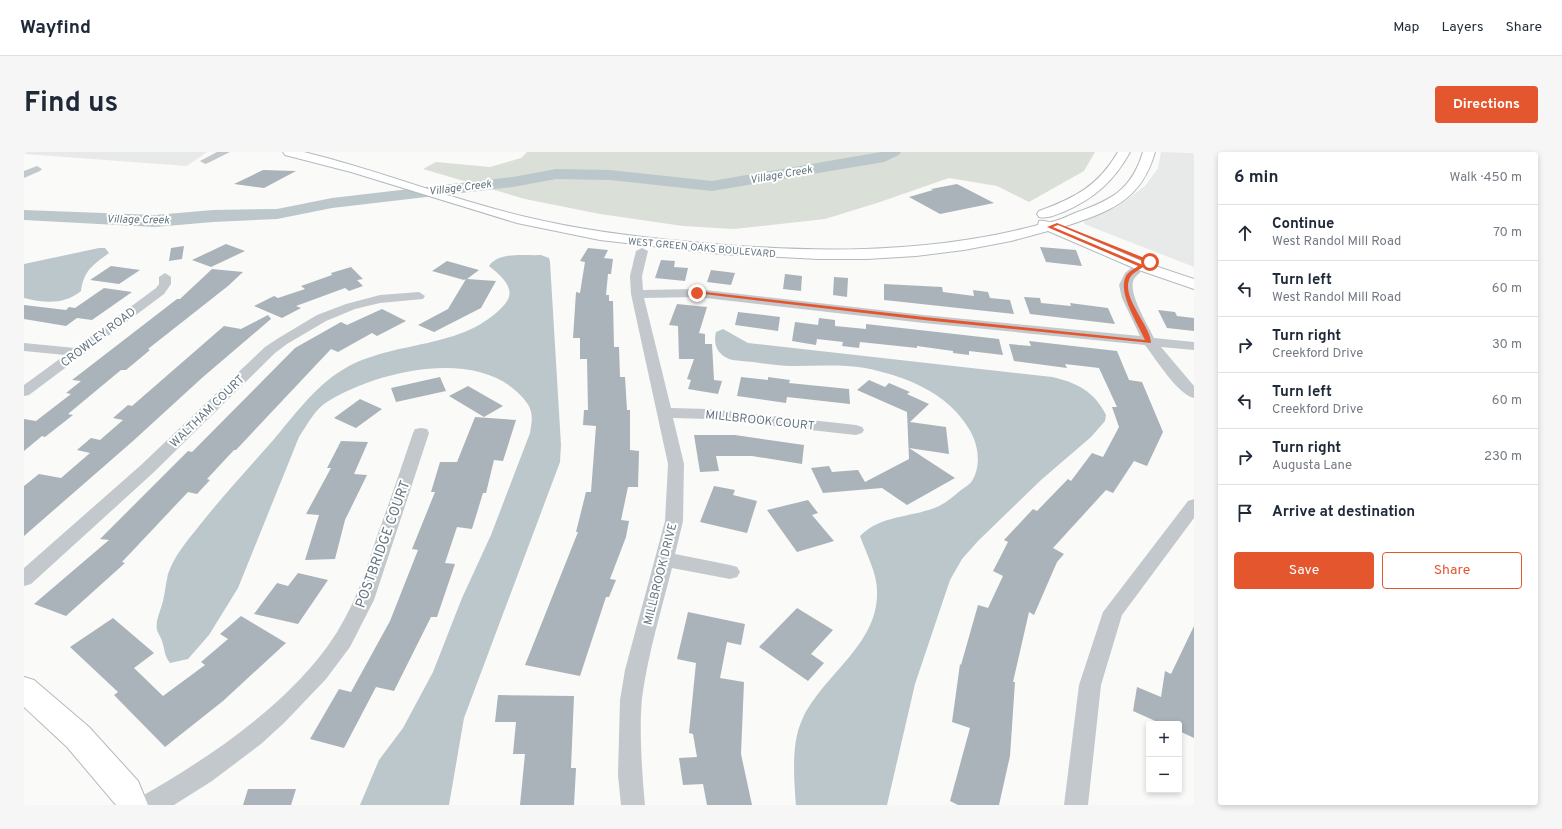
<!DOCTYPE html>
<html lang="en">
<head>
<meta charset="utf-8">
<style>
  :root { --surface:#fff; --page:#f6f6f7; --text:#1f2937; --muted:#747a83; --line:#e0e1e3; --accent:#e4572e }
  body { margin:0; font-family:Overpass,sans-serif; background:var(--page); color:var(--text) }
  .controls { position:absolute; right:12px; bottom:12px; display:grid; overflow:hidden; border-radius:4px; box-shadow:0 2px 6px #0003 }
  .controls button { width:36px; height:36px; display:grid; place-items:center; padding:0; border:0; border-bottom:1px solid var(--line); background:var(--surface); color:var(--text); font:20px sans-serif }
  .stop { position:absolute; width:12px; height:12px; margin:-9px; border:3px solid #e4572e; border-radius:50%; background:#fff }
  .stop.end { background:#e4572e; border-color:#fff; box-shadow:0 1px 4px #0008 }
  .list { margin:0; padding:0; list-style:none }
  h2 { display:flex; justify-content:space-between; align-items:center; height:52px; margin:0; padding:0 16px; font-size:17px }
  h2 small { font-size:13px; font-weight:400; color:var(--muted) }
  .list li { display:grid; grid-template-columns:26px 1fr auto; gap:12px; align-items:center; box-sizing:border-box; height:56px; padding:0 16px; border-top:1px solid var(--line) }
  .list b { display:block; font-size:15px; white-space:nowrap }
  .list p { margin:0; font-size:13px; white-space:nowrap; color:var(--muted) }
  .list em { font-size:13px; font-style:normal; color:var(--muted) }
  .actions { display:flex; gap:8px; padding:12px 16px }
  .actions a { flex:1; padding:9px 0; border:1px solid var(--accent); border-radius:4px; text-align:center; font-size:14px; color:var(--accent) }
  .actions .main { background:var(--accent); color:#fff }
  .icon { flex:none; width:22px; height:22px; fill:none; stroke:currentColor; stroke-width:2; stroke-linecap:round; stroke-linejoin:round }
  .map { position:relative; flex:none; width:1170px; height:653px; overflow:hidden; border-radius:4px }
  header { display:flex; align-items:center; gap:24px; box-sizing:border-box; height:56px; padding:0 20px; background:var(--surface); border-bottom:1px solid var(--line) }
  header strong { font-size:19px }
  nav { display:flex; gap:22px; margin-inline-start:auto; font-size:14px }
  .intro { display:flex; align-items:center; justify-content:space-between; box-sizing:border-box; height:96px; padding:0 24px }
  h1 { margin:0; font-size:28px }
  .button { padding:10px 18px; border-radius:4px; background:var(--accent); color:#fff; font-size:14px; font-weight:700 }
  main { display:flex; gap:24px; padding:0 24px }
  aside { flex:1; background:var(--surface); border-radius:4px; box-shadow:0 2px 6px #0003 }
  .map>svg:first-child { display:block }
</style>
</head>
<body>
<header>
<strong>Wayfind</strong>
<nav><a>Map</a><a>Layers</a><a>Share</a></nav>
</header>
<div class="intro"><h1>Find us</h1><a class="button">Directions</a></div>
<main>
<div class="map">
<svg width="1170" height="653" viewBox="0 0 1170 653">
  <rect width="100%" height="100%" fill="#fafaf8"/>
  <!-- built -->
  <path fill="#e8e9e9" d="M 0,0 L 183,0 L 163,14 L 0,2 Z
    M 1137,0 L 1170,1 L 1170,115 L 1060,72 L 1060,69 L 1093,55 L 1121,34 L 1134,16 Z"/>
  <!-- green -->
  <path fill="#dadfd7" d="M 503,0 L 1071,0 L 1060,19 L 1005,50 L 973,34 L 925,26 L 856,50 L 801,67 L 710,77 L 659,74 L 576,62 L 501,47 L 399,17 L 412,10 L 466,15 L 497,6 Z"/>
  <!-- water -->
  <path fill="#bbc7cb" d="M 75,96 L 81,96 L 85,101 C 69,113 60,118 57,139 C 40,153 20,151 0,146 L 0,112 Z
    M 517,103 L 525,106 L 526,110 L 537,293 L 536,310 L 440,566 L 425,653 L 336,653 L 355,608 L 379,576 L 409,520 L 438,446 L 467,383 L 506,281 C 510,260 508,254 492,239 C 446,197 351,220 303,250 C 291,257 283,273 275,285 L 214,436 L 185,483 L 164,507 L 146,511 C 140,503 141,498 138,489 C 137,485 134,482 133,478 C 131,469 137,458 139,449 C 141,440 142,431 144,422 C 150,404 163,389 175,374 C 197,346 221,320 244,294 C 268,267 289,235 320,217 C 370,187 440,199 481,152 C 494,137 476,123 465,114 C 475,99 502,104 517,103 Z
    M 699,177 L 724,191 L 1028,225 C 1052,230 1071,240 1082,263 L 1081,269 L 1067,285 L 1017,328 L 954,389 L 938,407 L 926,428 L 891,532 L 863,653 L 772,653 C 770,629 767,591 778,568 C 798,523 855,493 853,439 C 853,421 842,401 836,384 C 858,362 889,366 915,354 C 923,350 930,344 937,338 C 940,336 946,332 948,329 C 958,313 954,291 945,277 C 923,240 881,224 841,216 C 817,212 792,214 768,214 C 755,214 742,212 729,210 C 722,209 712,209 705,207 C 693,202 689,192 692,180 Z"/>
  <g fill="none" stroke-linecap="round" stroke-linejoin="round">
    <!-- river -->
    <path fill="#bbc7cb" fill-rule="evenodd" d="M 857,0 L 877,0 L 875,3 L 860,10 L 688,39 L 586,28 L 532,27 L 489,35 L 308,56 L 253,67 L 189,70 L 131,75 L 0,68 L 0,58 L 131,63 L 189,58 L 253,57 L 308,46 L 489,25 L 532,17 L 586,18 L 688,29 Z"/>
  </g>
  <!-- building -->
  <path fill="#aab3b9" d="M 239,18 L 272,19 L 240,36 L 210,32 Z
    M 933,32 L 970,51 L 916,62 L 885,45 L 909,38 L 907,37 Z
    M 202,92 L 221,99 L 187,115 L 168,108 Z
    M 160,94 L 158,107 L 145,109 L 147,96 Z
    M 1016,95 L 1052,98 L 1058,114 L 1022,110 Z
    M 564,96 L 584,98 L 580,106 L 589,107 L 587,122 L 584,122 L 582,143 L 585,143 L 585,149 L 589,149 L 590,195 L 595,195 L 596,225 L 601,225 L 603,258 L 606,258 L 606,298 L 615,299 L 614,335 L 604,335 L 597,368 L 605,369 L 602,385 L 586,427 L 592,428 L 585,445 L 582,445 L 556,524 L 501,513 L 554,380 L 552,380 L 562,340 L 567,340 L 572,274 L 559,273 L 560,258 L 564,258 L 563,207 L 556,207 L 556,186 L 549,186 L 552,140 L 556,141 L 561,110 L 556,109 Z
    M 637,108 L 651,109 L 650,115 L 664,116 L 661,129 L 631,126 Z
    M 423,109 L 455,118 L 443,127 L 472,129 L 457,156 L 410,180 L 394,173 L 424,157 L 442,127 L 440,128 L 408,119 Z
    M 87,114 L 116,118 L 95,132 L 66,128 Z
    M 327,115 L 339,127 L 333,128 L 339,134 L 325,139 L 321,136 L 272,154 L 277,156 L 258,166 L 230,154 L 250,144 L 254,146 L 281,137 L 277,134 L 308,123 L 307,121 Z
    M 188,117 L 219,120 L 204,134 L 124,197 L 126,198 L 102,218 L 97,218 L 44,262 L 49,263 L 21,285 L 18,284 L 0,299 L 0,267 L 12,269 L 47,242 L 42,241 L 57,229 L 48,228 L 153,147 L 156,147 Z
    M 687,118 L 711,121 L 707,133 L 683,130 Z
    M 761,122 L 778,124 L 777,139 L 759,137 Z
    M 810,125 L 824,126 L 823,145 L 809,143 Z
    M 860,132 L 918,135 L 919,140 L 950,144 L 949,138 L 964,140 L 966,146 L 986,148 L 990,162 L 860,148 Z
    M 80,136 L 108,140 L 68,168 L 53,166 L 42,174 L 0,167 L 0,153 L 42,158 L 45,155 L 51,156 Z
    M 1000,145 L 1016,146 L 1017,151 L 1047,154 L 1046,151 L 1084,156 L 1091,172 L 1006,162 Z
    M 653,152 L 683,155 L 675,181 L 681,182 L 681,192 L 688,192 L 690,228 L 698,229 L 694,242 L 664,237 L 667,228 L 663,227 L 670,207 L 655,207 L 654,174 L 645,173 Z
    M 358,157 L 382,169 L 353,184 L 348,181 L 314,200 L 307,197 L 212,298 L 210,298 L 183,327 L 186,328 L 173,342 L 164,340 L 98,410 L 101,411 L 42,464 L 10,452 L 85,388 L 76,387 L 164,299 L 168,300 L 271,196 L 317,170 L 323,173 Z
    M 1134,158 L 1151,160 L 1153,164 L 1170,166 L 1170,179 L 1143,176 Z
    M 714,160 L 756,165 L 754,179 L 711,173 Z
    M 244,163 L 247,167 L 179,225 L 109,289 L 0,384 L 0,334 L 15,322 L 37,326 L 66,301 L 53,298 L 67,286 L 76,288 L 99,268 L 89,266 L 104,253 L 108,254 L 200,174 L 217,177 Z
    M 795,166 L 811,168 L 811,174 L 842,177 L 842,172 L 975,187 L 979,203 L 945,199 L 945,203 L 929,201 L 929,199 L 893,194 L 893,196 L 836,190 L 835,196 L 818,194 L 819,190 L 793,187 L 792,193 L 768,189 L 771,170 L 794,173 Z
    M 1005,189 L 1093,199 L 1105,228 L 1118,230 L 1139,280 L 1123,314 L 1110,309 L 1089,341 L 1082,338 L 1029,396 L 1040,402 L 1033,410 L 1010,463 L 1005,460 L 989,530 L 991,530 L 986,604 L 975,653 L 934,653 L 926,649 L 946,576 L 928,570 L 936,512 L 937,513 L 954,453 L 964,456 L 979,424 L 969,419 L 984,390 L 980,388 L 1009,357 L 1013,359 L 1044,327 L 1047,329 L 1068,301 L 1079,305 L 1095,275 L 1088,255 L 1093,255 L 1075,216 L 1041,212 L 1043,216 L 990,209 L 985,192 L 1007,194 Z
    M 416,225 L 422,239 L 372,250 L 367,236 Z
    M 717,225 L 744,228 L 744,225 L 766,228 L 765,231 L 825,237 L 826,252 L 763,245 L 762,251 L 713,244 Z
    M 845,228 L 861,235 L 865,231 L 886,240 L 883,242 L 905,252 L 886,270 L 922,275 L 925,302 L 885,296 L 931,326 L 883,353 L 858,336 L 799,341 L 787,316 L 805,314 L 808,320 L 834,318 L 841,330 L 885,307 L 883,260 L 833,238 Z
    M 444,234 L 479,254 L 460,265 L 425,244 Z
    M 336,247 L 358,257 L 332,276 L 310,266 Z
    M 451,265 L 492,268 L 479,309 L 470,308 L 462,341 L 459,341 L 448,377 L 433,375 L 421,411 L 431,412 L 413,465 L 407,465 L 370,539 L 352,535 L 320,596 L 286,587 L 315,537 L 327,540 L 366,469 L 394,398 L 388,397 L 411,340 L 407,340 L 416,310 L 433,310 Z
    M 670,283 L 711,283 L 780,293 L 778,312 L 728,304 L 692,304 L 695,319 L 676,320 Z
    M 317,289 L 344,290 L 330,322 L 343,323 L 321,368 L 311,407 L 281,408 L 295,363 L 282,362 L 307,316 L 303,316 Z
    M 690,334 L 711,338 L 709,343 L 733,349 L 723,381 L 676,370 Z
    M 784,348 L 794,361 L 788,363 L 810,389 L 773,400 L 743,358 Z
    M 274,421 L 304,428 L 274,472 L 230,462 L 253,431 L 264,434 Z
    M 773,456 L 809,478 L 787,502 L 800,511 L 784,529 L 735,495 Z
    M 664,460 L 721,472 L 717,493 L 703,490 L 696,526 L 720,530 L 717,602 L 728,653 L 683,653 L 679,632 L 659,633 L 655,606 L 673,605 L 669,582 L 665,581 L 672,511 L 653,507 Z
    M 217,464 L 262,491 L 199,549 L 141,595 L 90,543 L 94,540 L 46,495 L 89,466 L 130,501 L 110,516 L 139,544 L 181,513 L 177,510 L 204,487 L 196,482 Z
    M 1170,474 L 1170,586 L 1155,579 L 1155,572 L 1138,572 L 1109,559 L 1113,535 L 1137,545 L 1141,519 L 1147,522 Z
    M 474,543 L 550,544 L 547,616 L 552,616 L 550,653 L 496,653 L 501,602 L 489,602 L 492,570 L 471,570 Z
    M 224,637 L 272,637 L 267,653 L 219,653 Z"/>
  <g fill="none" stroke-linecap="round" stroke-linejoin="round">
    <!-- secondary casing -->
    <g stroke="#b3babf" stroke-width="2">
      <path id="secondary" d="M 259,0 L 280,0 L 303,6 C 369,24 434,49 502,65 C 556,78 611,85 667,90 C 783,101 900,103 1014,73 L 1015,69 C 1020,68 1023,70 1027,70 C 1034,69 1044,64 1051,61 C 1087,48 1107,39 1119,0 L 1131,0 C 1117,50 1084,60 1039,75 L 1122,111 L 1170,127 L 1170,137 L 1112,117 L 1024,79 L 987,89 L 940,98 L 892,104 L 843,107 L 794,107 L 698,102 L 576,88 L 493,71 L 327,20 L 261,3 Z
        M 1094,0 L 1106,0 C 1090,29 1070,47 1039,60 C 1031,63 1023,67 1015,65 L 1013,62 L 1015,59 C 1051,46 1074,34 1094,0 Z
        M 0,525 L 10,528 L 65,575 L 114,629 L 124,653 L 92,653 L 43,595 L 0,555 Z"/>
    </g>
    <!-- street -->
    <path fill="#c3c8cc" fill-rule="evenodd" d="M 193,0 L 206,0 L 184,11 L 181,12 L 176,9 Z
      M 13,14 L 18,17 L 16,19 L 0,26 L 0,19 Z
      M 618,96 L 624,99 L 618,124 L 619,138 L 673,137 L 900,163 L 1116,184 L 1098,146 L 1095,133 L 1101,121 L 1113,111 L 1121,111 L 1123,114 C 1119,119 1113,122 1110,127 C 1103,140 1124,173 1130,186 L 1170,190 L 1170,198 L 1137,195 L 1170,234 L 1170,246 C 1153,242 1132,207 1121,193 L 900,171 L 673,145 L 620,146 L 647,256 L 685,257 L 832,273 L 838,275 L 840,278 L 838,281 L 832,283 L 685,267 L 649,266 L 660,312 L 659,369 L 651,402 L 706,413 L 713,415 L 716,420 L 713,425 L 706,427 L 648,416 C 637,459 624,502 618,546 C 615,578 618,621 621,653 L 597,653 L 594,623 L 596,548 L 601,518 L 641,369 L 644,312 L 607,142 L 606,124 L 612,99 Z
      M 141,121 L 147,125 L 147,132 L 140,142 L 5,243 L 0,244 L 0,233 L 41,203 L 0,199 L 0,191 L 51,196 L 132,136 L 135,132 L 135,125 Z
      M 395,140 L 401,144 L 399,147 L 356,151 L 331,157 L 302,169 L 263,192 L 251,201 L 129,321 L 7,432 L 0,434 L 0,416 L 117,313 L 241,195 L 253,187 L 293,163 L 322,152 L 356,143 Z
      M 397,276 L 403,277 L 405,281 L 350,448 L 326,495 L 302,527 L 260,571 L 237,592 L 188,629 L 150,653 L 115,653 L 118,644 C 190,603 282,541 321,466 C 335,441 343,414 352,387 C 365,352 377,316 389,281 L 391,277 Z
      M 1170,347 L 1170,366 L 1098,463 L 1077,533 L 1064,653 L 1040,653 L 1055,533 L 1079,460 L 1164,349 Z"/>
    <!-- secondary -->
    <use href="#secondary" fill="#fff" fill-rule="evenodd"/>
  </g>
  <!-- route -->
  <path fill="#e4572e" d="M 1033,71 L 1128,109 L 1128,111 L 1124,111 L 1034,73 L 1029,75 L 1119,113 L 1119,115 C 1115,118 1109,121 1107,124 C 1094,143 1127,173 1127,191 L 900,168 L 671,141 L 673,139 L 900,165 L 1121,188 C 1114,172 1093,140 1102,124 C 1104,120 1110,117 1114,114 L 1023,75 Z"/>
  <g text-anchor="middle" stroke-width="4" stroke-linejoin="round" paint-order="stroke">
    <!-- far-street labels -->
    <g font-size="10" fill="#657683" stroke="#fff">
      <text transform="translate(678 95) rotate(5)" y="4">WEST GREEN OAKS BOULEVARD</text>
    </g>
    <!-- far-water labels -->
    <g font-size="11" font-style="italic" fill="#60757c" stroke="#fff">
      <text transform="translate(757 22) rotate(-10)" y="4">Village Creek</text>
      <text transform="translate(436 35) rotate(-7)" y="4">Village Creek</text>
      <text transform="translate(114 67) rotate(1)" y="4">Village Creek</text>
    </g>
    <!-- street labels -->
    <g font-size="12" fill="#657683" stroke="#fff">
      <text transform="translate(74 185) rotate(-37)" y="4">CROWLEY ROAD</text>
      <text transform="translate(183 259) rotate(-44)" y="4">WALTHAM COURT</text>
      <text transform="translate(736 268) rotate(6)" y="4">MILLBROOK COURT</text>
      <text transform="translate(636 422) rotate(-76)" y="4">MILLBROOK DRIVE</text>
    </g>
    <!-- near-street labels -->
    <g font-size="14" fill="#657683" stroke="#fff">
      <text transform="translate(358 392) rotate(-70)" y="5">POSTBRIDGE COURT</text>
    </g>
  </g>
</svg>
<div class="controls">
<button>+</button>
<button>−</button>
</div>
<div class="stop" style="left:1126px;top:110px"></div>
<div class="stop end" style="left:673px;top:141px"></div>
</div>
<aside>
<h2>6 min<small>Walk · 450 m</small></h2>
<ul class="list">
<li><svg class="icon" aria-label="ahead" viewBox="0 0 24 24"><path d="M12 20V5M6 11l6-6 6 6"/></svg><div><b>Continue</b><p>West Randol Mill Road</p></div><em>70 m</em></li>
<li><svg class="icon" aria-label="left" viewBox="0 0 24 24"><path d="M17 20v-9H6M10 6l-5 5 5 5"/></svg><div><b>Turn left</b><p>West Randol Mill Road</p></div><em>60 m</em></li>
<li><svg class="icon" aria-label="right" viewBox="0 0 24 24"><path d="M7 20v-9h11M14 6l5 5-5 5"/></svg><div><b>Turn right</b><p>Creekford Drive</p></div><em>30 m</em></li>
<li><svg class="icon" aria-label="left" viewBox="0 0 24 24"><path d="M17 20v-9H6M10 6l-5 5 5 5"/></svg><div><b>Turn left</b><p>Creekford Drive</p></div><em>60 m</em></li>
<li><svg class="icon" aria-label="right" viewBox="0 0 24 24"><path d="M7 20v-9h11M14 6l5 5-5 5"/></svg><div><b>Turn right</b><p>Augusta Lane</p></div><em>230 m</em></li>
<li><svg class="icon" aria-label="arrive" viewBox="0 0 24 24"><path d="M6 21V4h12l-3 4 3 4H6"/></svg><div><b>Arrive at destination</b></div></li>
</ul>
<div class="actions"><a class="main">Save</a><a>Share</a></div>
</aside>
</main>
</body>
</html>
